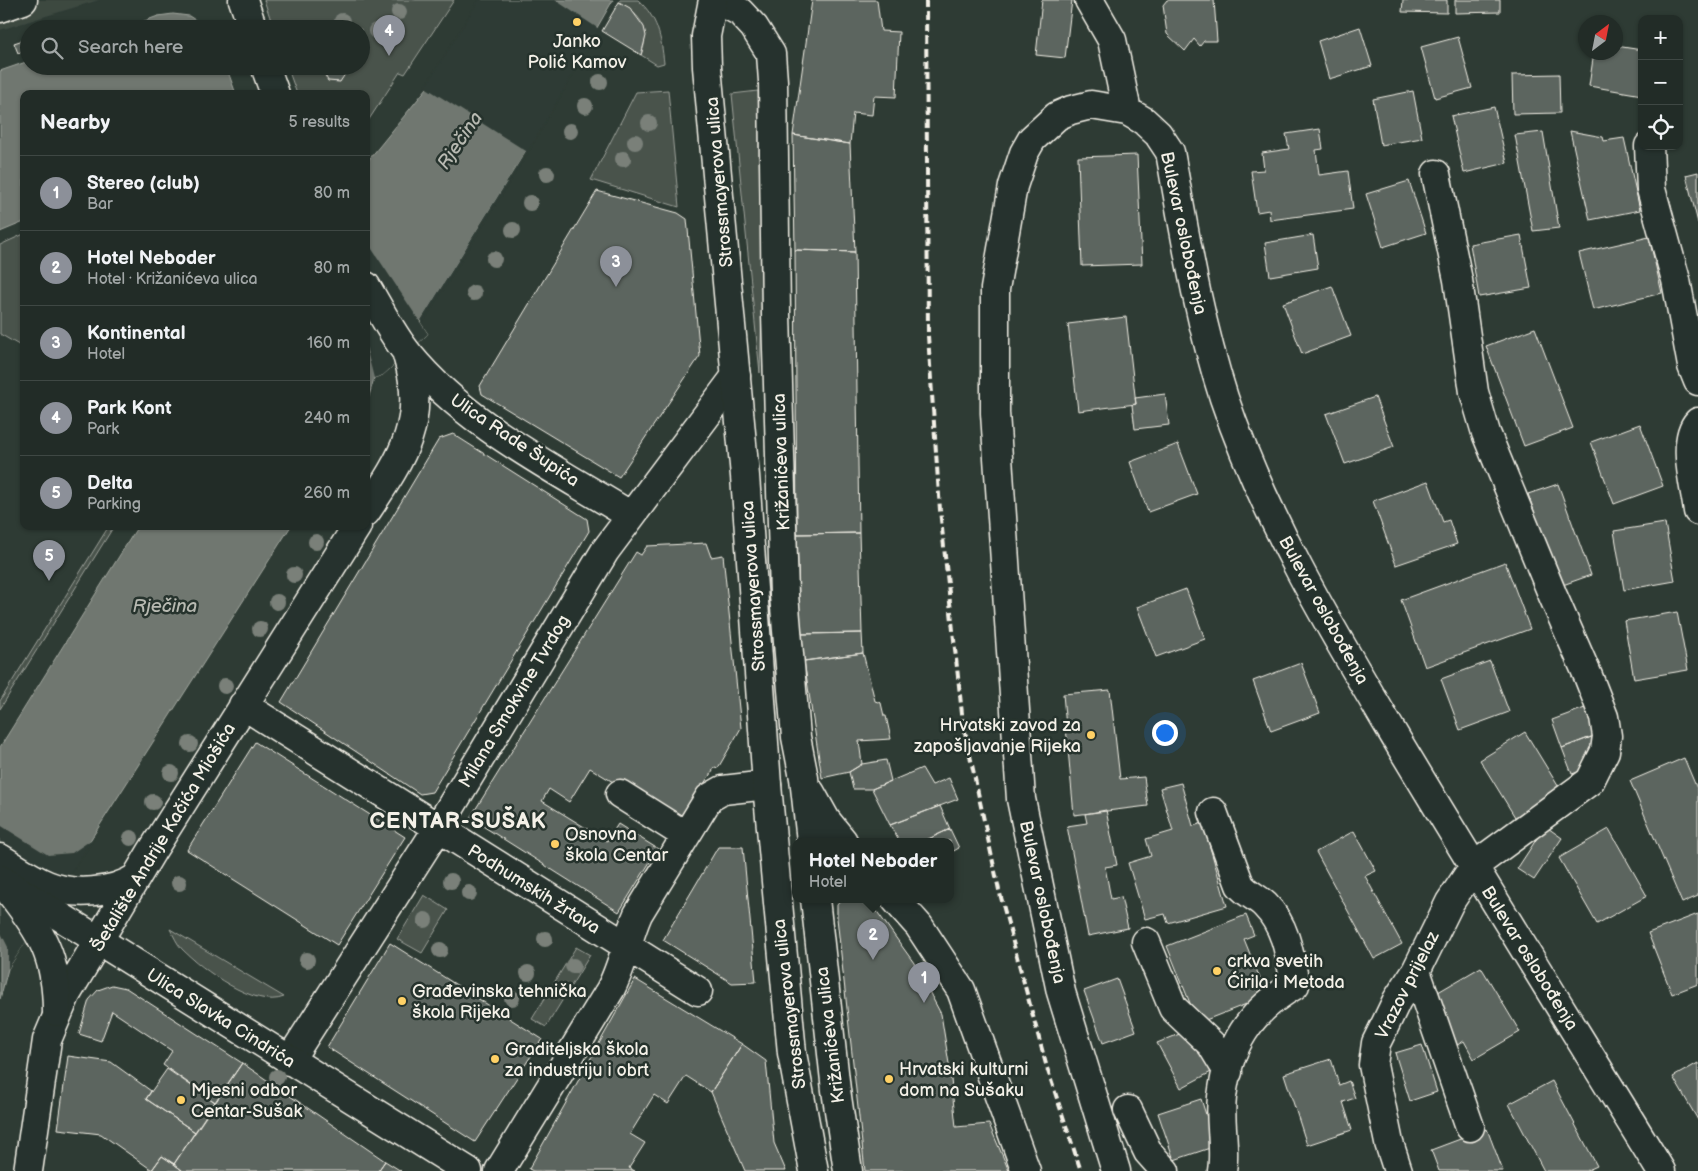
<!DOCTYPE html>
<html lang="en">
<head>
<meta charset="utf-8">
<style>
  :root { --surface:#222c27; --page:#2e3833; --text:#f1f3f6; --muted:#a2a7a7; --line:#3f4844; --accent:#8c9099 }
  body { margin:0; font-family:"Balsamiq Sans",sans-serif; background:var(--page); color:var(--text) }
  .controls { position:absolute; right:15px; top:15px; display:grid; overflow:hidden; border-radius:10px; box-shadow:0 1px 4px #0004 }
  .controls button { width:45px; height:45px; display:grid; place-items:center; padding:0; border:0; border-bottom:1px solid var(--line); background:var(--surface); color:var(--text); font:25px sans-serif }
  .compass { position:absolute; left:1578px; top:15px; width:45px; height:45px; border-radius:50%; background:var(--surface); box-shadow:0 1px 4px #0004; rotate:32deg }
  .you { position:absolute; left:1164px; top:732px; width:18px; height:18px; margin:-12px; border:4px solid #fff; border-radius:50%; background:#1a73e8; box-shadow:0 0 0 8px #1a73e833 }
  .badge { display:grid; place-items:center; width:32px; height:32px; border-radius:50%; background:var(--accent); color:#fff; font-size:16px; font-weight:700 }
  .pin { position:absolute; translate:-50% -41px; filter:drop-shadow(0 1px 2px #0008) }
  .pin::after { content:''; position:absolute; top:26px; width:18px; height:15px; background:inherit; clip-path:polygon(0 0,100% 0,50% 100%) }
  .popup { position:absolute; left:792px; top:838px; width:162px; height:65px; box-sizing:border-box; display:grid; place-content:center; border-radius:10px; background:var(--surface); filter:drop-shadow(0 1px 4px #0005); font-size:16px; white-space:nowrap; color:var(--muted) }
  .popup b { font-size:19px; color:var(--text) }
  .popup::after { content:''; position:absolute; left:50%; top:100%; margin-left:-10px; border:10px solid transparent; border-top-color:var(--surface) }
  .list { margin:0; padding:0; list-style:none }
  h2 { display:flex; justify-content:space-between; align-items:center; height:65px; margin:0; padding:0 20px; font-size:21px }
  h2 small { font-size:16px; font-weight:400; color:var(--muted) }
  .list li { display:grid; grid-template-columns:32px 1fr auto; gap:15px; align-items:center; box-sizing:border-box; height:75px; padding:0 20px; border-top:1px solid var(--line) }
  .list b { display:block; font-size:19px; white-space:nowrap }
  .list p { margin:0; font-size:16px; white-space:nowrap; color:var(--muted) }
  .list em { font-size:16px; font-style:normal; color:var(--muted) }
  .icon { flex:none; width:28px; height:28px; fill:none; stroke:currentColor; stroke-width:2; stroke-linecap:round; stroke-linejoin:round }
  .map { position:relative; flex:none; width:1698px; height:1171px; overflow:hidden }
  .search { position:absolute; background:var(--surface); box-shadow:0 1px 4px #0004; left:20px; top:20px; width:350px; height:55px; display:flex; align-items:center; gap:12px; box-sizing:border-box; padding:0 18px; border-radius:28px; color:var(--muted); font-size:19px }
  .panel { position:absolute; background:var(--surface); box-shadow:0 1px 4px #0004; left:20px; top:90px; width:350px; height:440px; border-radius:10px }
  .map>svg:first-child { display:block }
</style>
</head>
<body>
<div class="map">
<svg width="1698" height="1171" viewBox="0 0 1698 1171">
  <rect width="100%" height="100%" fill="#2e3b34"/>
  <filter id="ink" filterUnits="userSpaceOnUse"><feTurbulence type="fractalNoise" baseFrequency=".02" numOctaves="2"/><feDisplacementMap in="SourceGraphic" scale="10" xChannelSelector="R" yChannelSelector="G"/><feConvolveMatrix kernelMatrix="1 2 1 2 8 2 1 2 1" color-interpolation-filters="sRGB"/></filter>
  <g filter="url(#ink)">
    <!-- built -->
    <path fill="#3c4841" d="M 0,0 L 99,0 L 0,30 Z"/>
    <!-- green -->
    <path fill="#48524c" stroke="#9ea29a" d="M 264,0 L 454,0 L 405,74 L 400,72 L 366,124 L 366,94 L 297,94 L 287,66 L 361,66 L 361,29 L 274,29 Z
      M 620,0 L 638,0 C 658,18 661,37 664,63 L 657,65 L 641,55 C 651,29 642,16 619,2 Z
      M 668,90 L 679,207 L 591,180 L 636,92 Z
      M 758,91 L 762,307 L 760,373 L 732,94 Z
      M 24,234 L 24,348 L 0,334 L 0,245 Z
      M 109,526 L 114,526 L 0,709 L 0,701 Z
      M 424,895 L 448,910 L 422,953 L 397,939 Z
      M 170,929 L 284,997 C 255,1009 202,969 182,949 C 177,944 174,936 170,929 Z
      M 576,947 L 590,955 L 546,1027 L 532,1019 Z"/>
    <!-- water -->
    <path fill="#6f7770" stroke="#a4a8a0" d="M 482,0 L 613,0 L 526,151 L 420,322 L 428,334 L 383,375 L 374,378 L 366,407 L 366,163 L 427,88 Z
      M 173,14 L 189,16 L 209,29 L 123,29 L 158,16 Z
      M 29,61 L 29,66 L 226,66 L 236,94 L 24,94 L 24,222 L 0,232 L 0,71 Z
      M 138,526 L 291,526 L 8,969 L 0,999 L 0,747 Z"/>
    <!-- pier -->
    <path fill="#2e3b34" d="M 479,0 L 555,0 L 599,29 L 528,152 L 423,322 L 421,320 L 526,151 L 425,87 Z
      M 366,240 L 428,334 L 383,375 L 374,378 L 366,347 Z
      M 0,825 L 48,855 L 72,853 L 94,838 L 8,969 L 8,947 L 0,931 Z"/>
    <!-- building -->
    <path fill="#5c655e" stroke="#f4f1e8" d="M 812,0 L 877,0 L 881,31 L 899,32 L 896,97 L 874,96 L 872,115 L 853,113 L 850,144 L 793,135 Z
      M 1042,0 L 1072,0 L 1065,58 L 1036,55 Z
      M 1167,0 L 1214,0 L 1217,41 L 1204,41 L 1200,46 L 1194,39 L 1185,51 L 1167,34 L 1163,5 Z
      M 1403,0 L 1447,0 L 1447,13 L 1402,12 Z
      M 1455,0 L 1500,0 L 1500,12 L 1455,13 Z
      M 619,2 L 630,8 L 644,27 L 646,36 L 641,55 L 602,31 Z
      M 1360,27 L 1372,66 L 1329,79 L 1318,41 Z
      M 1458,37 L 1472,88 L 1435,98 L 1421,47 Z
      M 29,38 L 29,49 L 18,53 L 14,43 Z
      M 1616,46 L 1642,50 L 1642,95 L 1589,86 L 1594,52 L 1616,52 Z
      M 324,66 L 344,66 L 347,71 L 340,82 L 328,81 L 322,69 Z
      M 1559,74 L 1560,113 L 1513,114 L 1512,75 Z
      M 1413,91 L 1422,138 L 1381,145 L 1373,99 Z
      M 1494,107 L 1507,163 L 1464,173 L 1451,116 Z
      M 1320,129 L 1323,149 L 1316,150 L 1319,175 L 1348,171 L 1353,209 L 1270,220 L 1269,210 L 1257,212 L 1251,171 L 1264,170 L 1262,153 L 1289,149 L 1286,134 Z
      M 1570,131 L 1603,137 L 1604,141 L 1624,138 L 1640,210 L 1590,220 Z
      M 1543,132 L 1559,228 L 1533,231 L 1515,135 Z
      M 793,135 L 850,144 L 855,252 L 795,250 Z
      M 1137,155 L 1142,264 L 1082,266 L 1078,157 Z
      M 1698,172 L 1698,223 L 1686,175 Z
      M 1409,181 L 1426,233 L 1383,247 L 1366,194 Z
      M 597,191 L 678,213 L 687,219 L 700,356 L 619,477 L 482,394 L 480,386 Z
      M 1313,235 L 1318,268 L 1270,276 L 1265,243 Z
      M 1521,235 L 1531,288 L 1479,297 L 1470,244 Z
      M 1649,237 L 1662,293 L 1593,310 L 1579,253 Z
      M 795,250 L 855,252 L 859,533 L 797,534 Z
      M 1332,286 L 1351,336 L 1302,354 L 1283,303 Z
      M 1126,317 L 1136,404 L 1078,411 L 1068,324 Z
      M 1535,328 L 1573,428 L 1524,446 L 1486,346 Z
      M 1165,394 L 1169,425 L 1135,429 L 1132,405 L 1136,404 L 1135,398 Z
      M 1375,397 L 1394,447 L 1345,464 L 1326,414 Z
      M 1640,424 L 1663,486 L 1614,504 L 1591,442 Z
      M 453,434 L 587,519 L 589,531 L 432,792 L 420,794 L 281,702 L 439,439 Z
      M 1178,444 L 1197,494 L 1148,512 L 1130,462 Z
      M 1428,481 L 1443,522 L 1449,520 L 1457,544 L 1396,565 L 1373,501 Z
      M 1558,484 L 1591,575 L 1560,586 L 1528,494 Z
      M 1665,523 L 1675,581 L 1624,590 L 1614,531 Z
      M 859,533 L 862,633 L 800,634 L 797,534 Z
      M 706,543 L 711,557 L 723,555 L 741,728 L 718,768 L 715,767 L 679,822 L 590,768 L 569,802 L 549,789 L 542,801 L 607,841 L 618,824 L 658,849 L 619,912 L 470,818 L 636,552 L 641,555 L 647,546 Z
      M 1505,562 L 1530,629 L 1425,667 L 1401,600 Z
      M 1186,589 L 1205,639 L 1156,657 L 1137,607 Z
      M 1677,612 L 1688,670 L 1634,679 L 1624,621 Z
      M 862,633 L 863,653 L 804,661 L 800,634 Z
      M 863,653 L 875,701 L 881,703 L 884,716 L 886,716 L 891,739 L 859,741 L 862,764 L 849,772 L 822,778 L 804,661 Z
      M 1490,661 L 1509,712 L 1460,730 L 1441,679 Z
      M 1301,663 L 1320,713 L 1271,731 L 1253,681 Z
      M 1110,690 L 1120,779 L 1144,777 L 1148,806 L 1074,815 L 1063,694 Z
      M 1593,705 L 1602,733 L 1562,748 L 1552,720 Z
      M 1525,732 L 1563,794 L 1518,822 L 1480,760 Z
      M 1602,733 L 1584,770 L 1572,774 L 1562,748 Z
      M 255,742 L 405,837 L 337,945 L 187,850 Z
      M 1684,758 L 1698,791 L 1698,896 L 1682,903 L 1630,781 Z
      M 886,760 L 891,781 L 872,789 L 853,789 L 849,772 L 862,764 Z
      M 922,768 L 932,785 L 949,778 L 958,799 L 890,825 L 872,789 Z
      M 1181,783 L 1193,826 L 1203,823 L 1227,906 L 1168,923 L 1165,914 L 1145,919 L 1128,863 L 1151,856 L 1146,839 L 1173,831 L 1160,788 Z
      M 940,806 L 950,829 L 924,841 L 899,841 L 890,825 Z
      M 1106,810 L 1117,865 L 1105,867 L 1111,899 L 1121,897 L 1128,928 L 1088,936 L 1067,826 L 1087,823 L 1085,814 Z
      M 1545,826 L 1562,838 L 1534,880 L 1517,869 Z
      M 950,829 L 959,848 L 950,853 L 950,841 L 924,841 Z
      M 1609,829 L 1647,896 L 1597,924 L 1559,858 Z
      M 1354,831 L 1376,871 L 1365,876 L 1402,944 L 1374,959 L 1316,852 Z
      M 718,847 L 743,847 L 756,982 L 732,983 L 663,940 Z
      M 842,899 L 868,899 L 914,963 L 941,1014 L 950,1070 L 956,1127 L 989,1124 L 1009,1171 L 865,1171 L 837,918 L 837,905 Z
      M 1698,914 L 1698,984 L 1672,994 L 1648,933 Z
      M 1246,915 L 1254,935 L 1244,939 L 1267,996 L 1198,1023 L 1167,946 Z
      M 390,943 L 542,1039 L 475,1142 L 327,1047 Z
      M 1481,967 L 1520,1032 L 1474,1059 L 1464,1041 L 1454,1047 L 1433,995 Z
      M 635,979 L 742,1044 L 711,1092 L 686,1076 L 668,1104 L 654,1095 L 630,1134 L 645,1143 L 629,1168 L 635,1171 L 533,1171 L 529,1169 Z
      M 1117,979 L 1136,1031 L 1103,1043 L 1084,991 Z
      M 112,985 L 126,988 L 242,1063 L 215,1102 L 163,1065 L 172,1051 L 112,1011 L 101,1041 L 79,1034 L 89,1000 L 98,990 Z
      M 1182,1033 L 1215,1070 L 1181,1088 L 1157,1043 Z
      M 742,1044 L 766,1061 L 774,1143 L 786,1171 L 745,1171 L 711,1092 Z
      M 1422,1045 L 1437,1092 L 1410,1101 L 1395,1053 Z
      M 68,1056 L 111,1062 L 151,1091 L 146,1099 L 195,1132 L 174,1164 L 162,1156 L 152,1170 L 101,1134 L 58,1129 Z
      M 1331,1059 L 1339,1085 L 1349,1081 L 1355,1098 L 1343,1102 L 1352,1130 L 1307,1145 L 1284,1074 Z
      M 242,1063 L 385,1161 L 378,1171 L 183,1171 L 174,1164 Z
      M 1698,1063 L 1698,1120 L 1673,1077 Z
      M 167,1069 L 215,1102 L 195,1132 L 146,1099 Z
      M 1552,1081 L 1597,1166 L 1586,1171 L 1544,1171 L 1509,1104 Z
      M 1201,1099 L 1216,1146 L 1174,1160 L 1158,1113 Z
      M 1487,1129 L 1503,1171 L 1439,1171 L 1431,1150 Z
      M 162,1156 L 174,1164 L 183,1171 L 151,1171 Z
      M 385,1161 L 401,1171 L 378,1171 Z"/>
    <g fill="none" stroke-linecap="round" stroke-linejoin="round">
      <!-- minor casing -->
      <g stroke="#f4f1e8" stroke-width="31">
        <path id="minor" d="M 243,0 L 253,29
          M 718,0 L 740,12 L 754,27 L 771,54 L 773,81 L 776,314 L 784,595 L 796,737 L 804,778 L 811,841
          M 1089,0 L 1112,40 L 1127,111
          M 265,66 L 275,94
          M 1649,146 L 1651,189 L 1676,280 L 1692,366 L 1698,381
          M 366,286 C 380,309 392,335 409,355 C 467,426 554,468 631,516
          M 1698,422 C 1681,440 1695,487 1698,511
          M 366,512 C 402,458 428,421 407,355
          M 243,705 L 698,991
          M 811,793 L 826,820 L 843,841
          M 620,794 L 685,835
          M 1213,812 L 1240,885 C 1247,894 1257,897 1265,905 C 1287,927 1290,957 1295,985 C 1249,1011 1228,1046 1222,1097 C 1219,1122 1226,1146 1222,1171
          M 0,858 C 15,867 30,878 47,885 C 73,896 113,893 136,878
          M 815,899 L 836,1090 L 848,1171
          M 895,899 L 919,926 L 961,990 L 1026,1171
          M 1146,942 L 1173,1008 L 1211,1044 L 1228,1072
          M 1416,971 L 1470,1127
          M 289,1061 L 438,828 L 605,551 L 736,376
          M 1128,1110 L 1148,1152 L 1165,1171
          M 28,1171 L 47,1040 L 66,995 L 152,851 L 357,526
          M 499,1171 L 610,990 C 623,966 627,939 638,914 L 709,798 L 723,790 L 767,785
          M 1116,1171 L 1061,992 L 1021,799 L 995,413 L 995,289 L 1013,186 L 1024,153 L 1032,139 L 1057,116 L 1071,110 L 1091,105 L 1127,111 L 1144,121 L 1158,134 L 1170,152 C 1185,235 1198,318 1224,398 C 1266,522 1334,634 1400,745 C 1486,888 1574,1029 1661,1171
          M 1398,1171 L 1389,1143 L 1373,1065 L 1376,1043 L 1386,1023 L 1397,1000 L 1416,971 L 1450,902 L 1474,866 L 1590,781 L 1605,751 L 1607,736 L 1604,717 L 1588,676 L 1553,596 L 1486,433 L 1474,392 L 1458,280 L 1436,174"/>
      </g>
      <!-- major casing -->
      <g stroke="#f4f1e8" stroke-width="31">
        <path id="major" d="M 713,0 L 706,36 L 707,67 L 745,476 L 767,785 L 792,1053 L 814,1171
          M 0,8 L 23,0
          M 0,879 L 468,1171
          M 9,891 C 42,933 57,957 57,1012"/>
      </g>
      <!-- minor -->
      <use href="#minor" stroke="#26332d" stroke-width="28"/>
      <!-- major -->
      <use href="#major" stroke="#26332d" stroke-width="28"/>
      <!-- rail -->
      <path stroke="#f4f1e8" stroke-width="4" stroke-dasharray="8 4" stroke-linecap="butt" d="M 926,0 L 928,336 L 940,510 L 963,723 L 999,890 L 1047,1068 L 1081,1171"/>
    </g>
    <!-- trees -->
    <g fill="#7a8079">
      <circle cx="399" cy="12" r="8"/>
      <circle cx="342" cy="21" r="8"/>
      <circle cx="376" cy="31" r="8"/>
      <circle cx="600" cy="82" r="8"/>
      <circle cx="585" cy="106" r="8"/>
      <circle cx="649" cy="123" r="8"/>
      <circle cx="570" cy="131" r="8"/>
      <circle cx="635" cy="142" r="8"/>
      <circle cx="623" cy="159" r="8"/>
      <circle cx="547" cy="174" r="8"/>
      <circle cx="530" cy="203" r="8"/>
      <circle cx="513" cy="230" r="8"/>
      <circle cx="494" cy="259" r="8"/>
      <circle cx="474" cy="293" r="8"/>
      <circle cx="316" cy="542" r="8"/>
      <circle cx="294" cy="575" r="8"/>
      <circle cx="277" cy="602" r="8"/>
      <circle cx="260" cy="629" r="8"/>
      <circle cx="225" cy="686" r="8"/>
      <circle cx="190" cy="744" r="8"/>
      <circle cx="171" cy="773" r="8"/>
      <circle cx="153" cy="802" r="8"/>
      <circle cx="131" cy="838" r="8"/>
      <circle cx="451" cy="881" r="8"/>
      <circle cx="179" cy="883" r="8"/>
      <circle cx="469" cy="893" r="8"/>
      <circle cx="425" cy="920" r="8"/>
      <circle cx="545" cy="939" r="8"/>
      <circle cx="440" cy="950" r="8"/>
      <circle cx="307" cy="960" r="8"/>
      <circle cx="573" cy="966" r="8"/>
      <circle cx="528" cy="973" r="8"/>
      <circle cx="512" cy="998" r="8"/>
      <circle cx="277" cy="1077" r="8"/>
    </g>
  </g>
  <!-- markers -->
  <g fill="#ffd166" stroke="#26332d" stroke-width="2">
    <circle cx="577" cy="22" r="5"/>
    <circle cx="1091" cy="735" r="5"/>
    <circle cx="555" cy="844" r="5"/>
    <circle cx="1217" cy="971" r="5"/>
    <circle cx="402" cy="1001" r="5"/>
    <circle cx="495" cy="1059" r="5"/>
    <circle cx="889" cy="1079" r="5"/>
    <circle cx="181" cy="1100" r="5"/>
  </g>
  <g text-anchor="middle" stroke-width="5" stroke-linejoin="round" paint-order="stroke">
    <!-- poi labels -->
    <g font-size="18" fill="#f4f1e8" stroke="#26332d" text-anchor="start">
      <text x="577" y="47" text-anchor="middle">Janko<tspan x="577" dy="21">Polić Kamov</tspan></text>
      <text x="1081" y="731" text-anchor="end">Hrvatski zavod za<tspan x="1081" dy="21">zapošljavanje Rijeka</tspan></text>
      <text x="565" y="840">Osnovna<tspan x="565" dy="21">škola Centar</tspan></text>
      <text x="1227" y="967">crkva svetih<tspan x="1227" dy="21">Ćirila i Metoda</tspan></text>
      <text x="412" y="997">Građevinska tehnička<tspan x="412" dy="21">škola Rijeka</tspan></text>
      <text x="505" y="1055">Graditeljska škola<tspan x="505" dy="21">za industriju i obrt</tspan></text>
      <text x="899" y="1075">Hrvatski kulturni<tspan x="899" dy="21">dom na Sušaku</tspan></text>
      <text x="191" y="1096">Mjesni odbor<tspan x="191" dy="21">Centar-Sušak</tspan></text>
    </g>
    <!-- street labels -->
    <g font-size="18" fill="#f4f1e8" stroke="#26332d">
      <text transform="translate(719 182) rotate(-95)" y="6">Strossmayerova ulica</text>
      <text transform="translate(1184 233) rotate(78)" y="6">Bulevar oslobođenja</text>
      <text transform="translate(515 440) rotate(34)" y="6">Ulica Rade Šupića</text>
      <text transform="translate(781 462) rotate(-92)" y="6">Križanićeva ulica</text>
      <text transform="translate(753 586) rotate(-94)" y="6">Strossmayerova ulica</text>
      <text transform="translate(1324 610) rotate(61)" y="6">Bulevar oslobođenja</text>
      <text transform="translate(514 701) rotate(-59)" y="6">Milana Smokvine Tvrdog</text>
      <text transform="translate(163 837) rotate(-59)" y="6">Šetalište Andrije Kačića Miošića</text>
      <text transform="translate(534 889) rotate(32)" y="6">Podhumskih žrtava</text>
      <text transform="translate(1043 902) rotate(78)" y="6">Bulevar oslobođenja</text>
      <text transform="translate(1530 958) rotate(58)" y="6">Bulevar oslobođenja</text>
      <text transform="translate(1407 985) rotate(-63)" y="6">Vrazov prijelaz</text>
      <text transform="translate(789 1004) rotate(-97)" y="6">Strossmayerova ulica</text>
      <text transform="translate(221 1018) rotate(32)" y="6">Ulica Slavka Cindrića</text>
      <text transform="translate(830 1035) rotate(-97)" y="6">Križanićeva ulica</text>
    </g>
    <!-- water labels -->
    <g font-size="19" font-style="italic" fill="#b8bab2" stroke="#26332d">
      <text transform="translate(459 140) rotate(-56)" y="7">Rječina</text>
      <text x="165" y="612">Rječina</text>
    </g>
    <!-- district labels -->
    <g font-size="22" font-weight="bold" letter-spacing="1" fill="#f4f1e8" stroke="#26332d">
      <text x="458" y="828">CENTAR-SUŠAK</text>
    </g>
  </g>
</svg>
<div class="controls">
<button>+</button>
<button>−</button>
<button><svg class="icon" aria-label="locate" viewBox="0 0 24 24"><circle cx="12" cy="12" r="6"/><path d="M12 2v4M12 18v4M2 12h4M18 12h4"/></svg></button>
</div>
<svg class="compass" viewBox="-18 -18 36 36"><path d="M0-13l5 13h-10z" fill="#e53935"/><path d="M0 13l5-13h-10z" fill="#a2a7a7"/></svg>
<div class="you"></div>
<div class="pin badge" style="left:924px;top:1003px">1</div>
<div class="pin badge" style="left:873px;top:960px">2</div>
<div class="popup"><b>Hotel Neboder</b>Hotel</div>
<div class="pin badge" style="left:616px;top:287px">3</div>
<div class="pin badge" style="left:389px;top:56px">4</div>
<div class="pin badge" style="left:49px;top:581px">5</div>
<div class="search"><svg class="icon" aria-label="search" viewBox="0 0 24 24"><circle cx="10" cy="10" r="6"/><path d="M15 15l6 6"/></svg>Search here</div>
<section class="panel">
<h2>Nearby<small>5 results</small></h2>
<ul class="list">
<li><span class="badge">1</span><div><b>Stereo (club)</b><p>Bar</p></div><em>80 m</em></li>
<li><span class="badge">2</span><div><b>Hotel Neboder</b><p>Hotel · Križanićeva ulica</p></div><em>80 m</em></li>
<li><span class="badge">3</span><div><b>Kontinental</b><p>Hotel</p></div><em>160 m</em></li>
<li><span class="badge">4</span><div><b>Park Kont</b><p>Park</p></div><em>240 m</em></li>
<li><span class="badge">5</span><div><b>Delta</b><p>Parking</p></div><em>260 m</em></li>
</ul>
</section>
</div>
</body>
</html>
